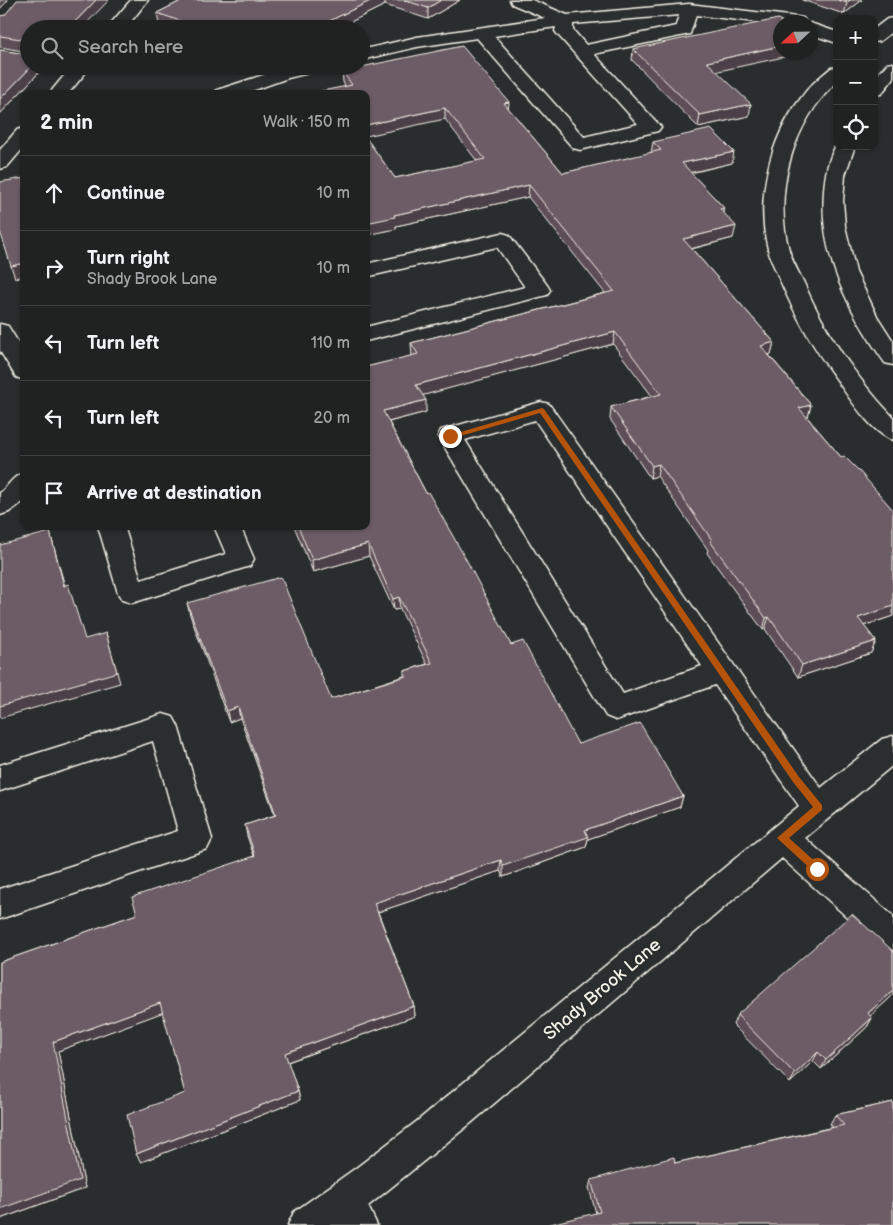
<!DOCTYPE html>
<html lang="en">
<head>
<meta charset="utf-8">
<style>
  :root { --surface:#202222; --page:#282a2a; --text:#f1f3f6; --muted:#a2a4a5; --line:#3d3f40 }
  body { margin:0; font-family:"Balsamiq Sans",sans-serif; background:var(--page); color:var(--text) }
  .controls { position:absolute; right:15px; top:15px; display:grid; overflow:hidden; border-radius:10px; box-shadow:0 1px 4px #0004 }
  .controls button { width:45px; height:45px; display:grid; place-items:center; padding:0; border:0; border-bottom:1px solid var(--line); background:var(--surface); color:var(--text); font:25px sans-serif }
  .compass { position:absolute; left:773px; top:15px; width:45px; height:45px; border-radius:50%; background:var(--surface); box-shadow:0 1px 4px #0004; rotate:248deg }
  .stop { position:absolute; width:15px; height:15px; margin:-11px; border:4px solid #b45309; border-radius:50%; background:#fff }
  .stop.end { background:#b45309; border-color:#fff; box-shadow:0 1px 5px #0008 }
  .list { margin:0; padding:0; list-style:none }
  h2 { display:flex; justify-content:space-between; align-items:center; height:65px; margin:0; padding:0 20px; font-size:21px }
  h2 small { font-size:16px; font-weight:400; color:var(--muted) }
  .list li { display:grid; grid-template-columns:32px 1fr auto; gap:15px; align-items:center; box-sizing:border-box; height:75px; padding:0 20px; border-top:1px solid var(--line) }
  .list b { display:block; font-size:19px; white-space:nowrap }
  .list p { margin:0; font-size:16px; white-space:nowrap; color:var(--muted) }
  .list em { font-size:16px; font-style:normal; color:var(--muted) }
  .icon { flex:none; width:28px; height:28px; fill:none; stroke:currentColor; stroke-width:2; stroke-linecap:round; stroke-linejoin:round }
  .map { position:relative; flex:none; width:893px; height:1225px; overflow:hidden }
  .search { position:absolute; background:var(--surface); box-shadow:0 1px 4px #0004; left:20px; top:20px; width:350px; height:55px; display:flex; align-items:center; gap:12px; box-sizing:border-box; padding:0 18px; border-radius:28px; color:var(--muted); font-size:19px }
  .panel { position:absolute; background:var(--surface); box-shadow:0 1px 4px #0004; left:20px; top:90px; width:350px; height:440px; border-radius:10px }
  .map>svg:first-child { display:block }
</style>
</head>
<body>
<div class="map">
<svg width="893" height="1225" viewBox="0 0 893 1225">
  <rect width="100%" height="100%" fill="#2a2d2e"/>
  <filter id="ink" filterUnits="userSpaceOnUse"><feTurbulence type="fractalNoise" baseFrequency=".02" numOctaves="2"/><feDisplacementMap in="SourceGraphic" scale="10" xChannelSelector="R" yChannelSelector="G"/><feConvolveMatrix kernelMatrix="1 2 1 2 8 2 1 2 1" color-interpolation-filters="sRGB"/></filter>
  <g filter="url(#ink)">
    <g fill="none" stroke-linecap="round" stroke-linejoin="round">
      <!-- minor casing -->
      <g stroke="#f4f1e8" stroke-width="3">
        <path id="minor" d="M 131,0 L 148,0 L 125,29 L 106,29 Z
          M 510,0 L 532,0 L 567,15 L 689,4 L 797,17 L 803,18 L 806,22 L 780,22 L 780,25 L 696,15 L 690,34 L 594,54 L 661,127 L 658,131 L 580,150 L 573,148 L 477,38 L 417,47 L 361,60 L 361,50 L 417,37 L 545,18 L 512,4 ZM 679,15 L 676,26 L 586,45 L 573,30 L 573,24 ZM 556,27 L 555,31 L 558,35 L 638,124 L 584,137 L 494,36 Z
          M 893,18 L 893,31 L 880,41 L 874,42 L 874,29 L 887,19 Z
          M 810,23 L 837,32 L 837,43 L 810,34 Z
          M 893,63 L 893,79 L 881,94 L 874,95 L 874,78 L 887,64 Z
          M 72,66 L 91,66 L 68,94 L 49,94 Z
          M 291,66 L 324,66 L 321,70 L 288,78 L 243,94 L 215,94 L 217,90 Z
          M 837,67 L 837,82 C 793,122 773,191 789,250 C 792,261 798,271 803,281 C 825,332 855,377 893,417 L 893,440 C 873,435 847,395 835,377 C 812,346 794,313 779,278 C 775,268 770,259 768,249 C 755,199 770,138 801,98 C 809,86 820,77 831,68 Z
          M 24,128 L 24,147 L 7,167 L 0,169 L 0,150 L 17,130 Z
          M 837,144 L 837,146 L 855,146 L 845,175 L 843,201 L 845,226 L 856,272 L 877,316 L 893,341 L 893,365 L 885,363 C 849,311 819,256 824,191 C 825,175 828,158 837,144 Z
          M 502,233 L 509,235 L 547,285 L 550,290 L 547,295 L 366,341 L 366,327 L 525,287 L 497,247 L 366,277 L 366,264 Z
          M 0,324 L 8,326 L 24,352 L 24,380 L 16,377 L 0,351 Z
          M 541,402 L 549,404 L 821,788 L 882,739 L 893,736 L 893,765 L 805,838 L 893,916 L 893,952 L 881,948 L 782,858 L 471,1123 L 368,1206 L 377,1225 L 288,1225 L 294,1212 L 356,1168 L 416,1122 L 799,806 L 715,685 L 616,720 L 606,716 L 438,436 L 441,430 ZM 535,420 L 702,666 L 623,694 L 465,440 Z
          M 24,473 L 24,501 L 9,512 L 0,515 L 0,493 C 10,485 11,477 24,473 Z
          M 98,526 L 124,526 L 141,580 L 226,554 L 214,526 L 240,526 L 254,559 L 250,566 L 132,603 L 122,600 L 118,593 Z
          M 163,714 L 173,717 L 178,726 L 212,839 L 207,849 L 0,919 L 0,889 L 178,831 L 153,741 L 0,791 L 0,765 Z"/>
      </g>
      <!-- minor -->
      <use href="#minor" fill="#2a2d2e" fill-rule="evenodd"/>
    </g>
    <!-- wall -->
    <path fill="#5d4e57" stroke="#f4f1e8" d="M 109,0 L 29,66 L 45,66 L 0,114 L 0,50 L 26,54 L 28,52 L 0,47 L 0,16 Z
      M 183,0 L 460,0 L 428,19 L 385,5 L 336,29 L 172,29 L 159,24 L 157,13 Z
      M 802,0 L 862,0 L 844,14 Z
      M 633,49 L 749,116 L 698,127 L 632,60 Z
      M 342,71 L 509,109 L 563,173 L 651,153 L 653,142 L 732,163 L 691,173 L 724,208 L 723,212 L 733,238 L 692,249 L 774,342 L 771,354 L 769,355 L 811,405 L 808,417 L 807,417 L 841,457 L 893,510 L 893,616 L 864,626 L 876,641 L 871,653 L 798,677 L 765,629 L 763,630 L 707,553 L 708,550 L 657,476 L 650,478 L 610,419 L 611,407 L 652,396 L 613,344 L 423,395 L 426,412 L 389,422 L 426,493 L 511,645 L 578,744 L 683,796 L 680,807 L 588,839 L 586,847 L 503,877 L 500,871 L 378,912 L 414,1006 L 415,1016 L 288,1062 L 298,1091 L 300,1100 L 141,1162 L 136,1154 L 185,1093 L 163,1012 L 58,1051 L 85,1188 L 0,1219 L 0,962 L 137,914 L 254,856 L 247,836 L 245,825 L 275,815 L 240,718 L 229,722 L 190,615 L 187,603 L 331,699 L 404,676 L 404,671 L 427,664 L 400,609 L 394,610 L 369,556 L 313,572 L 294,526 L 366,526 L 366,367 L 412,356 L 411,343 L 605,293 L 528,197 L 396,226 L 396,229 L 366,235 L 366,138 L 395,178 L 477,161 L 445,119 L 345,86 L 343,82 Z
      M 893,951 L 893,995 L 870,1016 L 872,1018 L 867,1027 L 821,1069 L 813,1061 L 790,1083 L 733,1025 L 737,1015 Z
      M 893,1102 L 893,1225 L 596,1213 L 589,1188 L 591,1180 L 675,1163 L 833,1127 L 830,1124 L 835,1115 Z"/>
    <!-- shaded-wall -->
    <path fill="#4c4047" stroke="#f4f1e8" d="M 0,0 L 8,0 L 0,9 Z
      M 96,0 L 109,0 L 81,29 L 68,29 Z
      M 372,0 L 385,0 L 385,5 L 336,29 L 313,29 Z
      M 441,0 L 460,0 L 428,19 L 428,8 Z
      M 850,0 L 862,0 L 844,14 L 847,3 Z
      M 780,46 L 780,52 L 802,53 L 705,74 L 707,62 Z
      M 32,66 L 45,66 L 0,114 L 0,99 Z
      M 509,102 L 508,114 L 504,103 Z
      M 751,104 L 749,116 L 698,127 L 700,115 Z
      M 445,108 L 445,119 L 366,136 L 366,125 Z
      M 734,152 L 732,163 L 680,175 L 682,163 Z
      M 529,185 L 528,197 L 396,226 L 396,229 L 366,235 L 366,223 L 394,215 Z
      M 736,226 L 733,238 L 682,251 L 683,239 Z
      M 24,263 L 24,276 L 15,278 L 11,266 Z
      M 615,332 L 613,344 L 417,397 L 416,385 Z
      M 774,342 L 771,354 L 759,358 L 761,346 Z
      M 426,400 L 426,412 L 384,423 L 383,411 Z
      M 811,405 L 808,417 L 796,420 L 799,408 Z
      M 659,464 L 657,476 L 650,478 L 652,466 Z
      M 50,532 L 53,544 L 68,597 L 64,586 Z
      M 368,544 L 369,556 L 313,572 L 312,560 Z
      M 399,597 L 400,609 L 394,610 L 393,599 Z
      M 893,606 L 893,616 L 854,629 L 858,618 Z
      M 769,617 L 765,629 L 763,630 L 766,618 Z
      M 106,633 L 120,683 L 0,718 L 0,706 Z
      M 876,641 L 871,653 L 798,677 L 802,665 Z
      M 238,707 L 240,718 L 229,722 L 227,711 Z
      M 683,796 L 680,807 L 588,839 L 586,847 L 503,877 L 503,866 L 585,830 Z
      M 501,860 L 500,871 L 375,913 L 374,903 Z
      M 893,991 L 893,995 L 863,1023 L 868,1013 Z
      M 160,1003 L 164,1012 L 58,1051 L 85,1188 L 0,1219 L 0,1209 L 53,1042 Z
      M 414,1006 L 415,1016 L 287,1062 L 285,1053 Z
      M 872,1018 L 867,1027 L 821,1069 L 826,1060 Z
      M 818,1052 L 813,1061 L 790,1083 L 795,1074 Z
      M 298,1091 L 300,1100 L 141,1162 L 136,1154 Z"/>
    <!-- building -->
    <path fill="#6c5b65" stroke="#f4f1e8" d="M 17,0 L 96,0 L 68,29 L 29,29 L 29,66 L 32,66 L 0,99 L 0,50 L 26,54 L 28,52 L 28,40 L 0,36 L 0,16 L 5,15 Z
      M 183,0 L 372,0 L 313,29 L 311,27 L 307,29 L 178,29 L 172,26 L 180,21 L 157,13 Z
      M 404,0 L 441,0 L 428,8 Z
      M 838,0 L 850,0 L 847,3 Z
      M 778,19 L 783,22 L 780,22 L 780,46 L 707,62 L 751,104 L 700,115 L 633,49 Z
      M 462,46 L 509,102 L 504,103 L 563,173 L 661,150 L 653,142 L 711,129 L 734,152 L 682,163 L 724,208 L 720,209 L 736,226 L 683,239 L 774,342 L 761,346 L 811,405 L 799,408 L 841,457 L 844,456 L 860,472 L 893,510 L 893,606 L 858,618 L 876,641 L 802,665 L 769,617 L 766,618 L 710,541 L 712,540 L 659,464 L 652,466 L 611,407 L 661,394 L 615,332 L 416,385 L 426,400 L 383,411 L 426,493 L 428,492 L 467,561 L 511,645 L 523,641 L 578,744 L 640,723 L 683,796 L 585,830 L 588,837 L 503,866 L 501,860 L 374,903 L 414,1006 L 285,1053 L 298,1091 L 136,1154 L 127,1115 L 185,1093 L 160,1003 L 53,1042 L 80,1180 L 0,1209 L 0,962 L 137,914 L 132,897 L 255,856 L 245,825 L 276,815 L 238,707 L 227,711 L 187,603 L 281,577 L 331,699 L 406,676 L 404,671 L 432,663 L 399,597 L 393,599 L 368,544 L 312,560 L 298,526 L 366,526 L 366,367 L 418,354 L 411,343 L 614,291 L 529,185 L 394,215 L 395,217 L 366,223 L 366,138 L 395,178 L 485,159 L 445,108 L 366,125 L 366,94 L 307,94 L 352,85 L 342,71 Z
      M 24,178 L 24,263 L 11,266 L 0,231 L 0,182 Z
      M 50,532 L 64,586 L 68,584 L 85,639 L 106,633 L 117,672 L 0,706 L 0,545 Z
      M 852,914 L 893,951 L 893,991 L 868,1013 L 872,1018 L 826,1060 L 818,1052 L 795,1074 L 737,1015 Z
      M 893,1102 L 893,1225 L 546,1225 L 600,1212 L 591,1180 L 674,1157 L 675,1163 L 844,1125 L 835,1115 Z"/>
  </g>
  <!-- route -->
  <path fill="#b45309" d="M 542,408 L 544,409 L 799,777 L 822,805 L 822,810 L 789,838 L 820,866 L 820,872 L 814,872 L 777,838 L 813,807 L 793,782 L 540,413 L 450,439 L 447,436 Z"/>
  <g text-anchor="middle" stroke-width="4.5" stroke-linejoin="round" paint-order="stroke">
    <!-- near-street labels -->
    <g font-size="18" fill="#f4f1e8" stroke="#2a2d2e">
      <text transform="translate(602 989) rotate(-40)" y="6">Shady Brook Lane</text>
    </g>
  </g>
</svg>
<div class="controls">
<button>+</button>
<button>−</button>
<button><svg class="icon" aria-label="locate" viewBox="0 0 24 24"><circle cx="12" cy="12" r="6"/><path d="M12 2v4M12 18v4M2 12h4M18 12h4"/></svg></button>
</div>
<svg class="compass" viewBox="-18 -18 36 36"><path d="M0-13l5 13h-10z" fill="#e53935"/><path d="M0 13l5-13h-10z" fill="#a2a4a5"/></svg>
<div class="stop" style="left:817px;top:869px"></div>
<div class="stop end" style="left:450px;top:436px"></div>
<div class="search"><svg class="icon" aria-label="search" viewBox="0 0 24 24"><circle cx="10" cy="10" r="6"/><path d="M15 15l6 6"/></svg>Search here</div>
<section class="panel">
<h2>2 min<small>Walk · 150 m</small></h2>
<ul class="list">
<li><svg class="icon" aria-label="ahead" viewBox="0 0 24 24"><path d="M12 20V5M6 11l6-6 6 6"/></svg><div><b>Continue</b></div><em>10 m</em></li>
<li><svg class="icon" aria-label="right" viewBox="0 0 24 24"><path d="M7 20v-9h11M14 6l5 5-5 5"/></svg><div><b>Turn right</b><p>Shady Brook Lane</p></div><em>10 m</em></li>
<li><svg class="icon" aria-label="left" viewBox="0 0 24 24"><path d="M17 20v-9H6M10 6l-5 5 5 5"/></svg><div><b>Turn left</b></div><em>110 m</em></li>
<li><svg class="icon" aria-label="left" viewBox="0 0 24 24"><path d="M17 20v-9H6M10 6l-5 5 5 5"/></svg><div><b>Turn left</b></div><em>20 m</em></li>
<li><svg class="icon" aria-label="arrive" viewBox="0 0 24 24"><path d="M6 21V4h12l-3 4 3 4H6"/></svg><div><b>Arrive at destination</b></div></li>
</ul>
</section>
</div>
</body>
</html>
